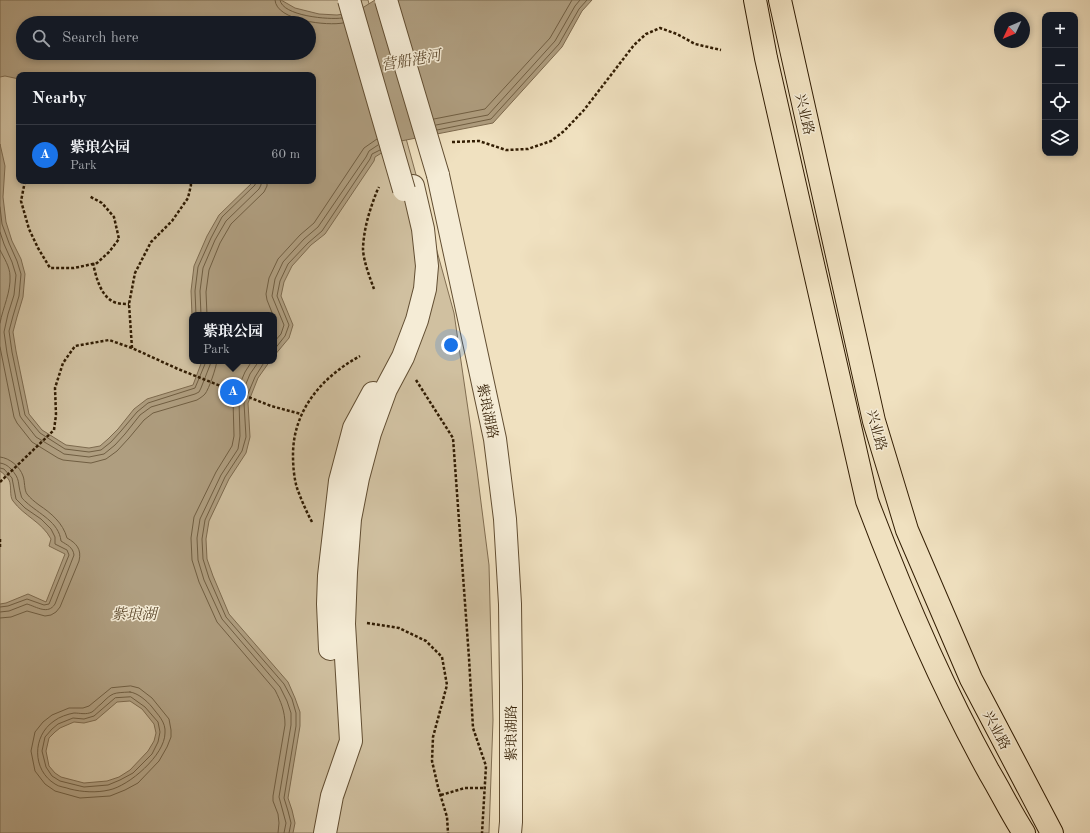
<!DOCTYPE html>
<html lang="en">
<head>
<meta charset="utf-8">
<style>
  :root { --surface:#171b24; --page:#20242c; --text:#f1f3f6; --muted:#9ea1a6; --line:#363941; --accent:#1a73e8 }
  body { margin:0; font-family:"Old Standard TT","Noto Serif SC",serif; background:var(--page); color:var(--text) }
  .controls { position:absolute; right:12px; top:12px; display:grid; overflow:hidden; border-radius:8px; box-shadow:0 2px 6px #0003 }
  .controls button { width:36px; height:36px; display:grid; place-items:center; padding:0; border:0; border-bottom:1px solid var(--line); background:var(--surface); color:var(--text); font:20px sans-serif }
  .compass { position:absolute; left:994px; top:12px; width:36px; height:36px; border-radius:50%; background:var(--surface); box-shadow:0 2px 6px #0003; rotate:226deg }
  .you { position:absolute; left:451px; top:345px; width:14px; height:14px; margin:-10px; border:3px solid #fff; border-radius:50%; background:#1a73e8; box-shadow:0 0 0 6px #1a73e833 }
  .badge { display:grid; place-items:center; width:26px; height:26px; border-radius:50%; background:var(--accent); color:#fff; font-size:13px; font-weight:700 }
  .pin { position:absolute; translate:-50% -50%; border:2px solid #fff; box-shadow:0 1px 4px #0006 }
  .popup { position:absolute; left:189px; top:312px; width:88px; height:52px; box-sizing:border-box; display:grid; place-content:center; border-radius:8px; background:var(--surface); filter:drop-shadow(0 1px 3px #0005); font-size:13px; white-space:nowrap; color:var(--muted) }
  .popup b { font-size:15px; color:var(--text) }
  .popup::after { content:''; position:absolute; left:50%; top:100%; margin-left:-8px; border:8px solid transparent; border-top-color:var(--surface) }
  .list { margin:0; padding:0; list-style:none }
  h2 { display:flex; justify-content:space-between; align-items:center; height:52px; margin:0; padding:0 16px; font-size:17px }
  h2 small { font-size:13px; font-weight:400; color:var(--muted) }
  .list li { display:grid; grid-template-columns:26px 1fr auto; gap:12px; align-items:center; box-sizing:border-box; height:60px; padding:0 16px; border-top:1px solid var(--line) }
  .list b { display:block; font-size:15px; white-space:nowrap }
  .list p { margin:0; font-size:13px; white-space:nowrap; color:var(--muted) }
  .list em { font-size:13px; font-style:normal; color:var(--muted) }
  .icon { flex:none; width:22px; height:22px; fill:none; stroke:currentColor; stroke-width:2; stroke-linecap:round; stroke-linejoin:round }
  .map { position:relative; flex:none; width:1090px; height:833px; overflow:hidden }
  .search { position:absolute; background:var(--surface); box-shadow:0 2px 6px #0003; left:16px; top:16px; width:300px; height:44px; display:flex; align-items:center; gap:10px; box-sizing:border-box; padding:0 14px; border-radius:22px; color:var(--muted); font-size:15px }
  .panel { position:absolute; background:var(--surface); box-shadow:0 2px 6px #0003; left:16px; top:72px; width:300px; height:112px; border-radius:8px }
  .map>svg:first-child { display:block }
</style>
</head>
<body>
<div class="map">
<svg width="1090" height="833" viewBox="0 0 1090 833">
  <rect width="100%" height="100%" fill="#f0e1c0"/>
  <filter id="stains"><feTurbulence type="fractalNoise" baseFrequency=".005" numOctaves="4"/><feColorMatrix values="0 0 0 0 .2 0 0 0 0 .09 0 0 0 0 .02 0 0 0 .5 -.17"/></filter>
  <radialGradient id="worn" r=".72"><stop offset=".6" stop-color="#630" stop-opacity="0"/><stop offset="1" stop-color="#630" stop-opacity=".3"/></radialGradient>
  <!-- green -->
  <path fill="#d0c0a0" stroke="#816e52" fill-rule="evenodd" d="M 0,0 L 368,0 L 454,313 L 477,471 L 489,565 L 493,720 L 489,833 L 0,833 ZM 23,23 L 309,23 L 309,53 L 23,53 ZM 19,75 L 313,75 L 313,181 L 19,181 ZM 192,315 L 274,315 L 274,361 L 192,361 Z"/>
  <!-- water -->
  <path fill="#af9e80" stroke="#7d6a4e" fill-rule="evenodd" d="M 0,0 L 281,0 L 295,8 L 319,14 L 337,15 L 356,12 L 375,0 L 592,0 L 582,11 L 562,47 L 493,123 L 401,141 L 375,157 L 374,161 L 325,234 L 311,245 L 292,266 L 284,282 L 281,296 L 293,325 L 289,338 L 274,356 L 274,315 L 192,315 L 191,291 L 194,266 L 207,236 L 219,215 L 254,181 L 313,181 L 313,75 L 19,75 L 19,79 L 5,76 L 0,77 ZM 23,23 L 309,23 L 309,53 L 23,53 Z
    M 0,144 L 5,166 L 3,197 L 6,222 L 12,241 L 21,259 L 25,274 L 23,297 L 17,317 L 13,332 L 16,351 L 29,414 L 42,430 L 66,445 L 89,448 L 100,446 L 108,439 L 118,429 L 134,409 L 147,399 L 193,385 L 202,361 L 270,361 L 258,378 L 248,403 L 250,437 L 246,453 L 229,479 L 209,521 L 206,539 L 207,559 L 213,576 L 229,614 L 288,682 L 295,698 L 300,712 L 300,726 L 288,798 L 292,810 L 295,823 L 293,833 L 0,833 L 0,604 L 6,603 L 28,594 L 46,602 L 65,554 L 49,546 L 51,539 C 42,522 24,516 13,501 C 9,496 12,486 9,480 C 7,477 3,473 0,471 ZM 130,701 L 142,709 L 154,724 L 156,733 L 154,741 L 148,751 L 130,770 L 119,777 L 107,781 L 84,783 L 61,777 L 55,773 L 49,766 L 46,751 L 49,738 L 55,732 L 60,728 L 74,722 L 84,723 L 96,720 L 117,702 Z"/>
  <g fill="none" stroke-linecap="round" stroke-linejoin="round">
    <!-- shore -->
    <path stroke="#705e42" stroke-width="1" d="M 275,0 C 276,21 328,26 343,23
      M 280,0 C 282,16 329,20 342,18
      M 434,119 L 485,109 L 550,38 L 572,0
      M 436,125 L 488,115 L 555,41 L 575,6 L 580,0
      M 437,130 L 491,119 L 559,44 L 579,9 L 587,0
      M 0,207 L 2,224 L 9,243 L 17,261 L 21,274 L 19,296 L 13,316 L 9,331 L 12,352 L 25,415 L 40,433 L 65,449 L 89,452 L 101,450 L 111,442 L 121,431 L 137,412 L 148,403 L 195,388 L 205,364 L 205,361
      M 0,232 L 4,244 L 12,262 L 16,275 L 14,295 L 8,314 L 4,332 L 7,353 L 20,416 L 22,419 L 36,437 L 61,452 L 64,454 L 89,457 L 104,454 L 115,445 L 125,434 L 140,415 L 151,407 L 195,394 L 199,392 L 201,388 L 210,365 L 211,361
      M 0,250 C 4,258 10,267 10,276 C 11,292 3,307 0,323
      M 196,315 L 195,291 L 198,267 L 211,238 L 222,217 L 255,185 L 256,181
      M 201,315 L 200,291 L 203,268 L 215,240 L 226,221 L 259,189 L 261,185 L 261,181
      M 207,315 L 206,292 L 209,270 L 220,243 L 231,224 L 264,192 L 267,186 L 267,181
      M 273,315 L 267,300 L 266,294 L 269,278 L 278,259 L 300,235 L 314,223 L 364,148 L 377,139
      M 274,342 L 281,334 L 284,325 L 272,296 L 275,279 L 283,262 L 304,239 L 318,227 L 366,157 L 369,151 L 378,145
      M 0,347 L 14,417 L 17,423 L 32,442 L 58,458 L 63,460 L 91,463 L 106,459 L 117,451 L 129,438 L 144,420 L 153,413 L 197,400 C 200,398 202,397 205,394 C 209,389 216,368 217,361
      M 274,350 L 285,336 L 289,325 L 277,296 L 280,281 L 288,264 L 308,243 L 322,231 L 370,159 L 372,154 L 380,150
      M 252,361 L 245,372 L 233,400 L 234,436 L 232,446 L 216,472 L 194,517 L 191,538 L 192,560 L 199,582 L 217,622 L 275,690 C 281,702 285,711 285,725 L 273,796 L 273,801 L 278,814 L 279,823 L 278,833
      M 259,361 L 250,374 L 239,401 L 240,436 L 238,449 L 221,475 L 200,519 L 197,538 L 198,560 L 204,580 L 222,619 L 280,687 L 287,701 L 291,713 L 291,725 L 279,797 L 286,823 L 284,833
      M 265,361 L 255,377 L 244,403 L 246,437 L 242,451 L 225,477 L 205,520 L 202,539 L 203,559 L 209,578 L 226,617 L 284,684 L 292,699 L 296,713 L 296,726 L 284,798 L 288,811 L 291,823 L 289,833
      M 0,457 C 10,458 20,467 23,476 C 25,481 24,490 27,494 C 30,498 35,502 39,505 C 51,513 63,523 67,538 C 76,543 82,549 79,561 L 60,607 L 56,612 L 51,615 L 45,616 L 27,611 L 11,617 L 0,618
      M 0,463 C 5,464 7,465 11,469 C 21,480 17,482 21,495 C 21,498 24,500 26,502 C 39,514 59,522 61,541 C 67,545 73,547 74,555 L 55,604 C 48,615 37,607 27,604 L 9,611 L 0,612
      M 0,468 L 4,469 L 12,478 L 16,499 L 25,508 L 41,519 L 51,529 L 55,537 L 55,544 L 67,550 L 69,555 L 49,604 L 44,605 L 27,599 L 8,606 L 0,607
      M 131,686 L 139,688 L 152,698 L 169,719 L 171,730 L 171,737 L 167,747 L 159,761 L 138,783 L 125,790 L 110,796 L 80,798 L 55,791 L 45,784 L 35,771 L 31,751 L 35,732 L 43,722 L 52,715 L 69,708 L 83,708 L 89,706 L 111,688 Z
      M 130,692 C 138,693 147,701 152,707 C 158,715 166,722 165,733 C 165,755 129,786 109,790 C 96,793 82,792 70,789 C 65,787 59,787 55,784 C 32,770 32,736 54,721 C 59,717 68,714 74,713 C 80,713 86,715 92,712 C 95,710 98,706 101,704 C 113,692 113,693 130,692 Z
      M 131,697 L 145,707 L 158,722 L 160,732 L 158,742 L 152,754 L 133,773 L 120,780 L 108,785 L 84,787 L 60,781 L 52,776 L 46,767 L 42,751 L 45,737 L 52,729 L 58,724 L 73,718 L 84,719 L 94,716 L 115,698 Z"/>
    <!-- minor casing -->
    <g stroke="#624e32" stroke-width="24">
      <path id="minor" d="M 438,175 L 495,439 L 505,519 L 510,604 L 511,686 L 511,822 L 510,833
        M 330,649 L 328,604 L 329,576 L 340,481 L 354,428 L 373,393
        M 325,833 L 332,796 L 351,741 L 344,624 L 346,572 L 350,519 L 358,478 L 370,433 L 386,389 L 403,357 L 417,320 L 425,289 L 427,266 L 423,229 L 413,186"/>
    </g>
    <!-- major casing -->
    <g stroke="#321d03" stroke-width="24">
      <path id="major" d="M 755,0 L 766,58 L 867,501 C 902,594 941,685 989,772 C 1001,792 1011,813 1024,833
        M 780,0 L 874,421 L 907,530 L 971,679 L 1052,833"/>
    </g>
    <!-- path -->
    <path stroke="#321d03" stroke-width="2.5" stroke-dasharray="3 2" stroke-linecap="butt" d="M 452,142 L 479,141 L 506,150 L 528,149 L 551,141 L 564,131 L 584,110 L 634,45 L 646,34 L 660,28 L 677,34 L 695,44 L 721,50
      M 25,181 L 21,201 L 29,229 L 38,248 L 50,268 L 74,268 L 97,263 L 109,252 L 119,239 L 114,217 L 102,203 L 89,196
      M 93,263 C 96,277 101,299 117,303 C 121,304 125,304 129,304
      M 374,289 C 370,278 363,260 363,248 C 364,227 370,209 377,191 L 379,187
      M 132,348 L 129,304 L 135,273 L 151,242 L 172,221 L 188,198 L 191,185 L 190,181
      M 416,380 L 453,438 L 469,658 L 473,728 L 486,766 L 482,833
      M 0,482 L 54,430 L 56,415 L 55,388 L 63,363 L 75,346 L 109,340 L 132,348 L 178,369 L 271,406 L 301,414
      M 312,522 C 306,511 301,499 297,488 C 294,478 293,466 293,455 C 293,410 322,377 360,356
      M 0,539 L 0,549
      M 367,623 L 399,628 L 426,641 L 442,657 L 447,685 L 433,737 L 432,761 L 438,787 L 447,817 L 448,833
      M 441,795 L 465,788 L 485,788"/>
    <!-- minor -->
    <use href="#minor" stroke="#f5ecd6" stroke-width="22"/>
    <!-- major -->
    <use href="#major" stroke="#f0e1c0" stroke-width="22"/>
    <!-- minor-bridge casing -->
    <g stroke="#624e32" stroke-width="24" stroke-linecap="butt">
      <path id="minor-bridge" d="M 349,0 L 404,190
        M 386,0 L 438,175"/>
    </g>
    <!-- minor-bridge -->
    <use href="#minor-bridge" stroke="#f5ecd6" stroke-width="22"/>
  </g>
  <g text-anchor="middle" stroke-width="3" stroke-linejoin="round" paint-order="stroke">
    <!-- street labels -->
    <g font-size="14" fill="#321d03" stroke="#f5ecd6">
      <text transform="translate(805 114) rotate(77)" y="5">兴业路</text>
      <text transform="translate(488 411) rotate(78)" y="5">紫琅湖路</text>
      <text transform="translate(877 430) rotate(75)" y="5">兴业路</text>
      <text transform="translate(997 730) rotate(62)" y="5">兴业路</text>
      <text transform="translate(511 733) rotate(-90)" y="5">紫琅湖路</text>
    </g>
    <!-- water labels -->
    <g font-size="15" font-style="italic" fill="#5e4a2f" stroke="#f5ecd6">
      <text transform="translate(411 60) rotate(-10)" y="5">营船港河</text>
      <text x="134" y="619">紫琅湖</text>
    </g>
  </g>
  <rect width="100%" height="100%" filter="url(#stains)"/>
  <rect width="100%" height="100%" fill="url(#worn)"/>
</svg>
<div class="controls">
<button>+</button>
<button>−</button>
<button><svg class="icon" aria-label="locate" viewBox="0 0 24 24"><circle cx="12" cy="12" r="6"/><path d="M12 2v4M12 18v4M2 12h4M18 12h4"/></svg></button>
<button><svg class="icon" aria-label="layers" viewBox="0 0 24 24"><path d="M12 4l9 5-9 5-9-5zM3 14l9 5 9-5"/></svg></button>
</div>
<svg class="compass" viewBox="-18 -18 36 36"><path d="M0-13l5 13h-10z" fill="#e53935"/><path d="M0 13l5-13h-10z" fill="#9ea1a6"/></svg>
<div class="you"></div>
<div class="pin badge" style="left:233px;top:392px">A</div>
<div class="popup"><b>紫琅公园</b>Park</div>
<div class="search"><svg class="icon" aria-label="search" viewBox="0 0 24 24"><circle cx="10" cy="10" r="6"/><path d="M15 15l6 6"/></svg>Search here</div>
<section class="panel">
<h2>Nearby<small></small></h2>
<ul class="list">
<li><span class="badge">A</span><div><b>紫琅公园</b><p>Park</p></div><em>60 m</em></li>
</ul>
</section>
</div>
</body>
</html>
